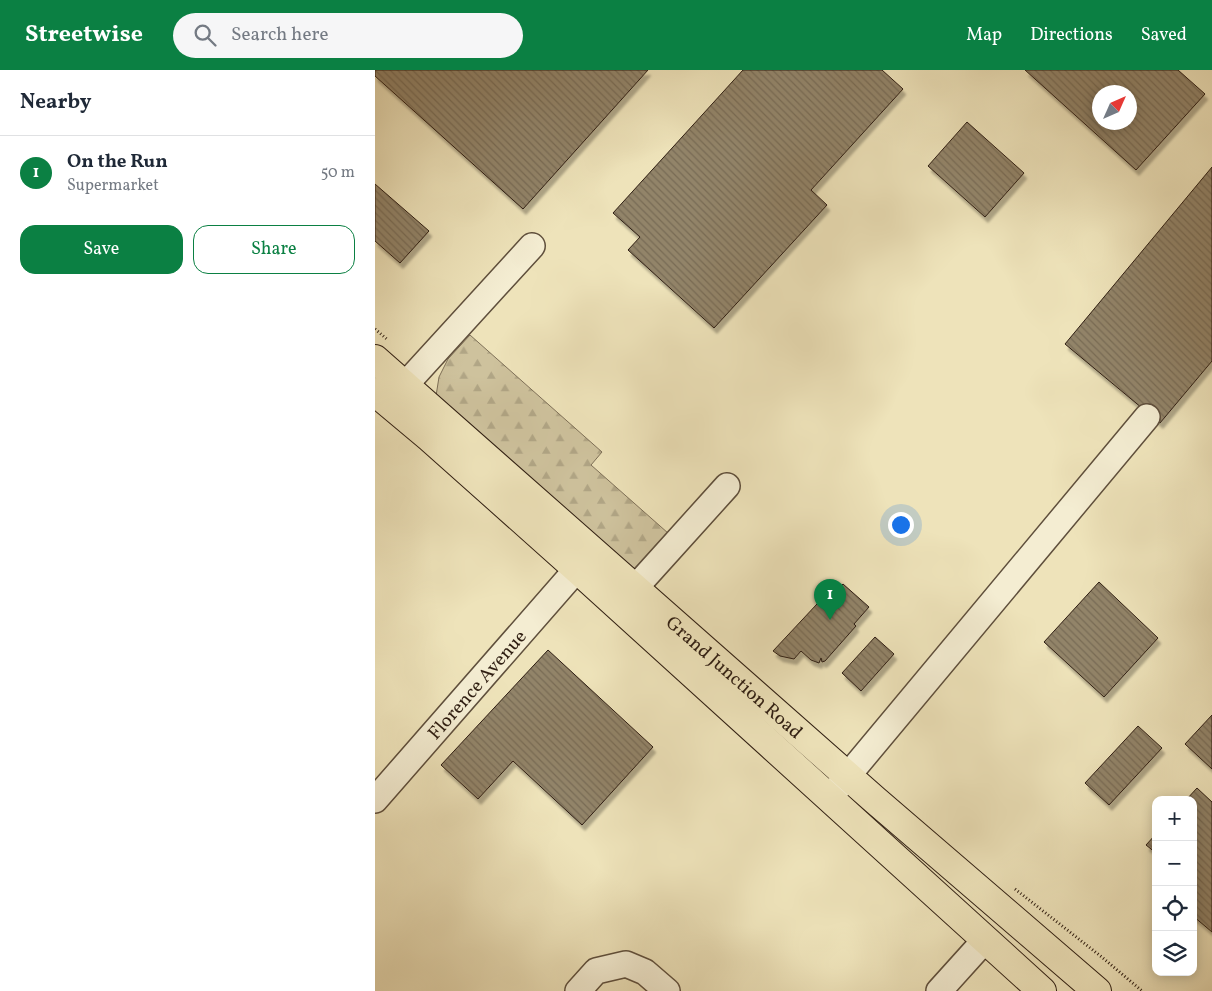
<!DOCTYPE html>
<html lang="en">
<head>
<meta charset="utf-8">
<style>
  :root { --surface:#fff; --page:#f6f6f7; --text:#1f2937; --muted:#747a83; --line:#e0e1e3; --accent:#0b8043 }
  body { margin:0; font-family:Vollkorn,serif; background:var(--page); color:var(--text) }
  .controls { position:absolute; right:15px; bottom:15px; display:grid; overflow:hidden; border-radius:10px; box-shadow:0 2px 12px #0003 }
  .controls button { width:45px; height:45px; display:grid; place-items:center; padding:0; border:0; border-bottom:1px solid var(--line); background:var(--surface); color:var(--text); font:25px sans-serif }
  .compass { position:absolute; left:717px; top:15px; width:45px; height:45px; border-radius:50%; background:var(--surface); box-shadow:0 2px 12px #0003; rotate:45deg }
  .you { position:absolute; left:525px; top:454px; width:18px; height:18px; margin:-12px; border:4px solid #fff; border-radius:50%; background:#1a73e8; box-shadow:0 0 0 8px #1a73e833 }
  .badge { display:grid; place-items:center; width:32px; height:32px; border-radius:50%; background:var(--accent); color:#fff; font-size:16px; font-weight:700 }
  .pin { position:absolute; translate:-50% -41px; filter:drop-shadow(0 1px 2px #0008) }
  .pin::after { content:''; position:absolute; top:26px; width:18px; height:15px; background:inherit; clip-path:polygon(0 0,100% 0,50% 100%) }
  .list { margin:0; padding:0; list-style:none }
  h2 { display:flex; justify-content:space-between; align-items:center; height:65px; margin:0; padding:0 20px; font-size:21px }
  h2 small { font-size:16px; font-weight:400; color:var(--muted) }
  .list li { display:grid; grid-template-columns:32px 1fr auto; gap:15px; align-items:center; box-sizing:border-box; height:75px; padding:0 20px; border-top:1px solid var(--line) }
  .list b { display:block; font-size:19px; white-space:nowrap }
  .list p { margin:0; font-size:16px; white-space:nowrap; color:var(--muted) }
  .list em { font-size:16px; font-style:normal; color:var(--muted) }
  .actions { display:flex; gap:10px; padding:15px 20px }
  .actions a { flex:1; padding:11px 0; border:1px solid var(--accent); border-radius:15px; text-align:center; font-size:18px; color:var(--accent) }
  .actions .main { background:var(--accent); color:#fff }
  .icon { flex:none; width:28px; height:28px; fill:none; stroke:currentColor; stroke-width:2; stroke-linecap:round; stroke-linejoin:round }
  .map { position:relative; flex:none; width:837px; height:921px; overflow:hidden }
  header { display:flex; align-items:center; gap:30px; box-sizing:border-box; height:70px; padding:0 25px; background:var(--accent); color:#fff }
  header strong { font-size:24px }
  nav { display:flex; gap:28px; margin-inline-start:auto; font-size:18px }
  .search { width:350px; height:45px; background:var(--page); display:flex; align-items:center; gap:12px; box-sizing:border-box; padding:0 18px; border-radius:28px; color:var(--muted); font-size:19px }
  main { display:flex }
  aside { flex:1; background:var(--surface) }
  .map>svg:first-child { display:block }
</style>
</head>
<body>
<header>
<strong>Streetwise</strong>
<div class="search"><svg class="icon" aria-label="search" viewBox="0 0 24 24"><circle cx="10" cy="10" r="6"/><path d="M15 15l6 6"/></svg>Search here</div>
<nav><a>Map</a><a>Directions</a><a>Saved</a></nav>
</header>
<main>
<aside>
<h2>Nearby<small></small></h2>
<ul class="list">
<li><span class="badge">1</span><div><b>On the Run</b><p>Supermarket</p></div><em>50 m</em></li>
</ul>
<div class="actions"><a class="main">Save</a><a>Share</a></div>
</aside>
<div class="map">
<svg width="837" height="921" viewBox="0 0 837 921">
  <defs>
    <pattern id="forest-firs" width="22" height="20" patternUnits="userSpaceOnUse" patternTransform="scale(1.25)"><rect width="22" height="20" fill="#cec29d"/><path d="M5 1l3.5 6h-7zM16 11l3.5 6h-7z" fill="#b1a686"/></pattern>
    <pattern id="building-back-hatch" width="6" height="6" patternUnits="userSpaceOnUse" patternTransform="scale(1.25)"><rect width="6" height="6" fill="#928469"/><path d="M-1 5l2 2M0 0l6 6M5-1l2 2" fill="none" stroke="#786b55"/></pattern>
    <filter id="shadow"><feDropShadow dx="3" dy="5.5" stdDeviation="1" flood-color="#0004"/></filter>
  </defs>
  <rect width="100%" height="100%" fill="#eee3ba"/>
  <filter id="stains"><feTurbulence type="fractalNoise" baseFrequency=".004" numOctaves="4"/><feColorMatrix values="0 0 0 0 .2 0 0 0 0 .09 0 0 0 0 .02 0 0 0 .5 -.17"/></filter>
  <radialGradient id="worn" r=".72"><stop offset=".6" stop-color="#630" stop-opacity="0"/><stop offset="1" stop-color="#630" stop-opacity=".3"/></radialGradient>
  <!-- forest -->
  <path fill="url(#forest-firs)" stroke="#7e7058" d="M 95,265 L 227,382 L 216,395 L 302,471 L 267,510 L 61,326 L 64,307 L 73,289 Z"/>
  <!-- building -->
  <path fill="url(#building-back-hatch)" stroke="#2f1e12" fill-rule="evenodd" filter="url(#shadow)" d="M 0,0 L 273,0 L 148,139 L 0,6 Z
    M 368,0 L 507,0 L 528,19 L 436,120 L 452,135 L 339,258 L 253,180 L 265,167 L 238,143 Z
    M 650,0 L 803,0 L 830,24 L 761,100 ZM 724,22 L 754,22 L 754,52 L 724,52 Z
    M 592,52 L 649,103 L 610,147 L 553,96 Z
    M 837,97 L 837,291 L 785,353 L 690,274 Z
    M 0,114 L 54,161 L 25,193 L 0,171 Z
    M 724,512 L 783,568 L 729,627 L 669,572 Z
    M 468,514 L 494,537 L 479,554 L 481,556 L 450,591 L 447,592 L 446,588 L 444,593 L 436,590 L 426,581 L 419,589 L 405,586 L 398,581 L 456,519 L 463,519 Z
    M 500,567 L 519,584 L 486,621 L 467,603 Z
    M 173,580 L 278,677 L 207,755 L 138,691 L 103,729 L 66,695 Z
    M 837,645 L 837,699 L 810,674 Z
    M 763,656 L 787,678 L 734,735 L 710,713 Z
    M 822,718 L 837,732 L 837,862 L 818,846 L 818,730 L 811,730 Z
    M 781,764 L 781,783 L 771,775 Z"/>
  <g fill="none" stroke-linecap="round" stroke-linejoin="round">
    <!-- minor casing -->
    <g stroke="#5f4f3c" stroke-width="28">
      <g id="minor">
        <path d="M 30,315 L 157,176"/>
        <path d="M 260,518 L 352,416"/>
        <path d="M 460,721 L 772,347"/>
        <path id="s1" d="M 0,730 L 202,499"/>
        <path d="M 203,921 L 221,901 L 251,894 L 270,902 L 292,921"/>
        <path d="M 564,921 L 610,870"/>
      </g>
    </g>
    <!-- highway casing -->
    <g stroke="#2f1e12" stroke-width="30">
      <g id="highway">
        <path id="s2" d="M 0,289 L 500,730 L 722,921"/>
        <path d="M 0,322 L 55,368 L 202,499 L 667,921"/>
      </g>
    </g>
    <!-- path -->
    <path stroke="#2f1e12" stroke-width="3" stroke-dasharray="1 2.5" stroke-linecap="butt" d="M 0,259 L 13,270
      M 640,819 L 728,888 L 767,921"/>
    <!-- minor -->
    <use href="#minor" stroke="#f4edd2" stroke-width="25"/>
    <!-- highway -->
    <use href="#highway" stroke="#eee3ba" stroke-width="28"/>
  </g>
  <g text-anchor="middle" stroke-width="4.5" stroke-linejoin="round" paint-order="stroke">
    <!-- street labels -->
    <g font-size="19" fill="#2f1e12" stroke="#f4edd2">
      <text dy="7" stroke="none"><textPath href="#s2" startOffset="480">Grand Junction Road</textPath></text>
      <text dy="7" stroke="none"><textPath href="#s1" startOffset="154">Florence Avenue</textPath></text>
    </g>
  </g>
  <rect width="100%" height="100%" filter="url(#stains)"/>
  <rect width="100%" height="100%" fill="url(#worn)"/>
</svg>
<div class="controls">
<button>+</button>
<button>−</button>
<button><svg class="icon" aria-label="locate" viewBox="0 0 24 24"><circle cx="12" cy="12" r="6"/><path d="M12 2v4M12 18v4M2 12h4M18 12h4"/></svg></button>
<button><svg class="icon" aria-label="layers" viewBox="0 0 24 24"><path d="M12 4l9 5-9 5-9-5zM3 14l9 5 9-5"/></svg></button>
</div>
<svg class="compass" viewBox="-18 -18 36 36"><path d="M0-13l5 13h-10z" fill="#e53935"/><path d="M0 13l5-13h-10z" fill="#747a83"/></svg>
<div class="you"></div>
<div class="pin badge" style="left:455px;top:550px">1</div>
</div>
</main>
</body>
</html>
